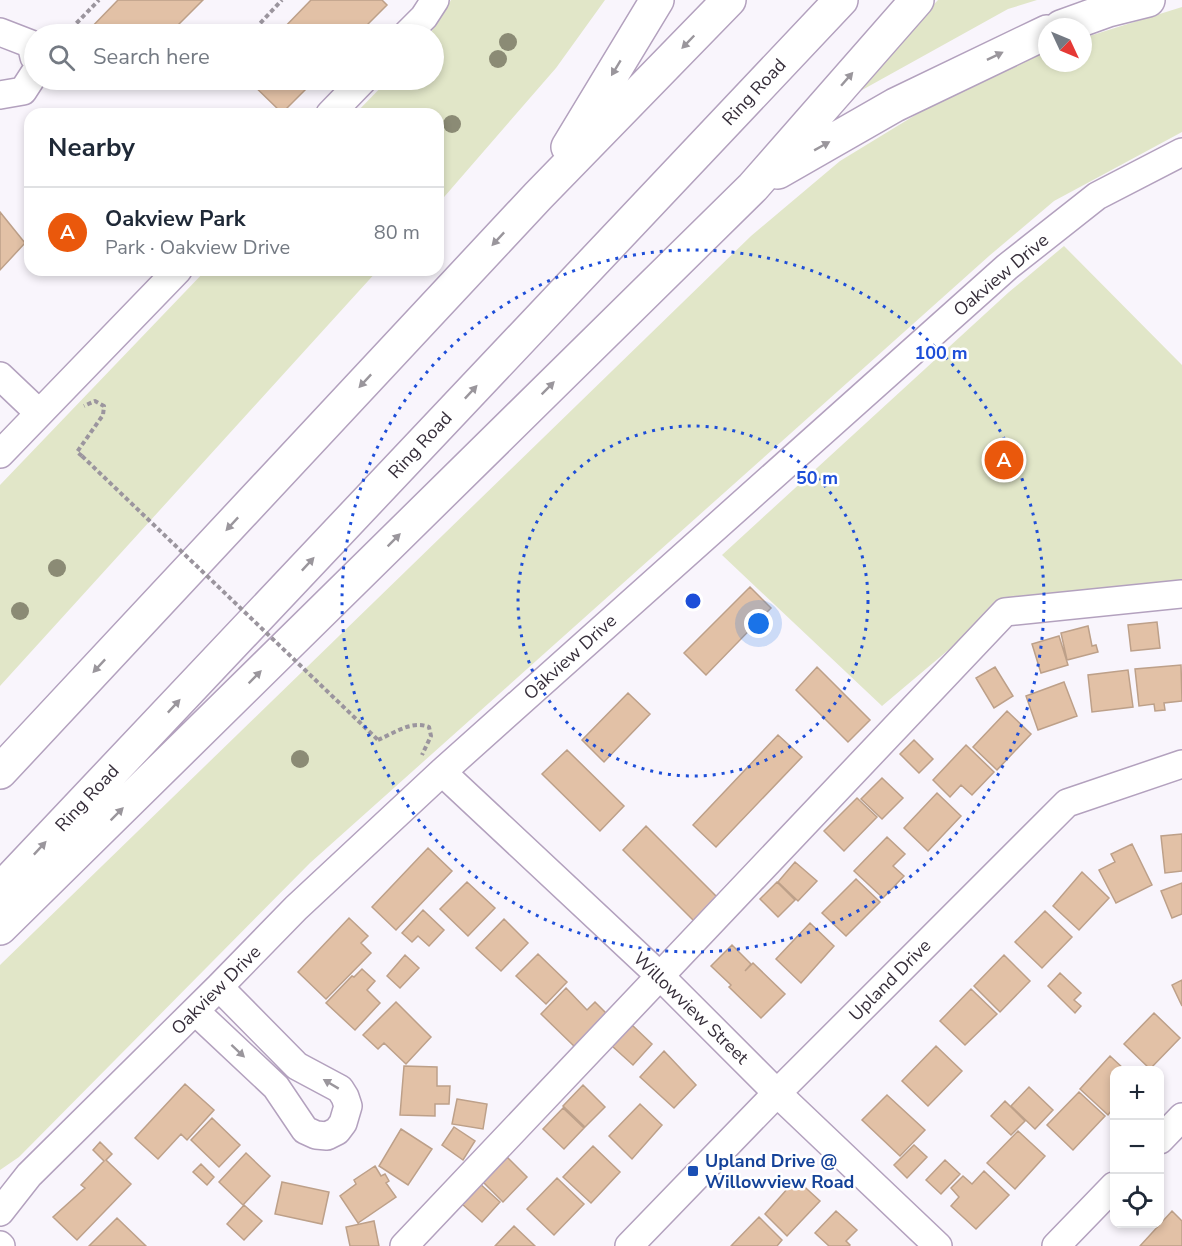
<!DOCTYPE html>
<html lang="en">
<head>
<meta charset="utf-8">
<style>
  :root { --surface:#fff; --page:#f2f2f3; --text:#1f2937; --muted:#747a83; --line:#e0e1e3; --accent:#ea580c }
  body { margin:0; font-family:"Nunito Sans",sans-serif; background:var(--page); color:var(--text) }
  .controls { position:absolute; right:18px; bottom:18px; display:grid; overflow:hidden; border-radius:12px; box-shadow:0 3px 9px #0003 }
  .controls button { width:54px; height:54px; display:grid; place-items:center; padding:0; border:0; border-bottom:2px solid var(--line); background:var(--surface); color:var(--text); font:30px sans-serif }
  .compass { position:absolute; left:1038px; top:18px; width:54px; height:54px; border-radius:50%; background:var(--surface); box-shadow:0 3px 9px #0003; rotate:134deg }
  .you { position:absolute; left:759px; top:624px; width:21px; height:21px; margin:-15px; border:4px solid #fff; border-radius:50%; background:#1a73e8; box-shadow:0 0 0 9px #1a73e833 }
  .badge { display:grid; place-items:center; width:39px; height:39px; border-radius:50%; background:var(--accent); color:#fff; font-size:20px; font-weight:700 }
  .pin { position:absolute; translate:-50% -50%; border:3px solid #fff; box-shadow:0 2px 6px #0006 }
  .list { margin:0; padding:0; list-style:none }
  h2 { display:flex; justify-content:space-between; align-items:center; height:78px; margin:0; padding:0 24px; font-size:26px }
  h2 small { font-size:20px; font-weight:400; color:var(--muted) }
  .list li { display:grid; grid-template-columns:39px 1fr auto; gap:18px; align-items:center; box-sizing:border-box; height:90px; padding:0 24px; border-top:2px solid var(--line) }
  .list b { display:block; font-size:22px; white-space:nowrap }
  .list p { margin:0; font-size:20px; white-space:nowrap; color:var(--muted) }
  .list em { font-size:20px; font-style:normal; color:var(--muted) }
  .icon { flex:none; width:33px; height:33px; fill:none; stroke:currentColor; stroke-width:2; stroke-linecap:round; stroke-linejoin:round }
  .map { position:relative; flex:none; width:1182px; height:1246px; overflow:hidden }
  .search { position:absolute; background:var(--surface); box-shadow:0 3px 9px #0003; left:24px; top:24px; width:420px; height:66px; display:flex; align-items:center; gap:15px; box-sizing:border-box; padding:0 21px; border-radius:33px; color:var(--muted); font-size:22px }
  .panel { position:absolute; background:var(--surface); box-shadow:0 3px 9px #0003; left:24px; top:108px; width:420px; height:168px; border-radius:18px }
  .map>svg:first-child { display:block }
</style>
</head>
<body>
<div class="map">
<svg width="1182" height="1246" viewBox="0 0 1182 1246">
  <rect width="100%" height="100%" fill="#f9f5fc"/>
  <!-- green -->
  <path fill="#e1e6c8" d="M 451,0 L 605,0 L 556,68 L 438,204 L 438,114 L 355,114 L 388,80 L 434,80 L 434,34 L 430,34 Z
    M 938,0 L 1037,0 L 1008,9 L 844,100 Z
    M 1182,7 L 1182,132 L 1054,201 L 989,256 L 310,863 L 19,1157 L 0,1170 L 0,965 L 751,236 L 840,161 L 999,64 L 1047,49 L 1047,63 L 1083,63 L 1083,38 Z
    M 1064,246 L 1182,365 L 1182,583 L 997,609 L 882,706 L 722,555 L 1009,292 Z
    M 206,270 L 378,270 L 0,686 L 0,485 Z"/>
  <!-- building -->
  <path fill="#e2c1a6" stroke="#bda089" stroke-width="1.5" d="M 118,0 L 203,0 L 169,34 L 85,34 Z
    M 311,0 L 382,0 L 387,5 L 358,34 L 278,34 Z
    M 248,80 L 315,80 L 282,113 Z
    M 0,212 L 25,243 L 0,270 Z
    M 750,587 L 771,608 L 706,675 L 684,653 Z
    M 1157,622 L 1160,648 L 1131,651 L 1128,625 Z
    M 1088,626 L 1092,646 L 1096,645 L 1098,652 L 1067,660 L 1061,633 Z
    M 1059,636 L 1068,665 L 1041,673 L 1032,644 Z
    M 1181,665 L 1182,701 L 1164,703 L 1165,710 L 1155,711 L 1154,704 L 1139,706 L 1135,669 Z
    M 817,667 L 870,720 L 848,742 L 796,690 Z
    M 995,667 L 1013,696 L 994,708 L 976,678 Z
    M 1128,670 L 1133,707 L 1092,712 L 1088,675 Z
    M 1064,682 L 1077,716 L 1038,730 L 1026,696 Z
    M 628,693 L 650,714 L 604,762 L 582,740 Z
    M 1007,711 L 1031,734 L 997,770 L 973,747 Z
    M 778,735 L 802,757 L 716,847 L 693,825 Z
    M 914,740 L 933,759 L 919,773 L 900,754 Z
    M 966,745 L 994,772 L 972,795 L 961,785 L 950,797 L 933,780 Z
    M 567,750 L 624,806 L 600,831 L 542,774 Z
    M 882,778 L 903,798 L 882,819 L 861,799 Z
    M 937,793 L 961,816 L 928,851 L 904,828 Z
    M 857,798 L 877,817 L 844,851 L 824,831 Z
    M 646,826 L 718,898 L 695,922 L 623,850 Z
    M 1182,834 L 1182,871 L 1165,873 L 1161,836 Z
    M 887,837 L 905,854 L 893,866 L 904,876 L 883,898 L 854,871 Z
    M 1132,844 L 1152,885 L 1116,903 L 1099,870 L 1115,862 L 1111,854 Z
    M 428,848 L 452,871 L 396,930 L 372,907 Z
    M 795,862 L 817,881 L 798,901 L 778,882 Z
    M 1082,872 L 1109,898 L 1079,930 L 1053,906 Z
    M 856,879 L 880,902 L 846,936 L 822,913 Z
    M 467,882 L 495,908 L 468,936 L 440,909 Z
    M 777,882 L 795,900 L 778,917 L 760,899 Z
    M 1182,883 L 1182,914 L 1172,918 L 1161,891 Z
    M 423,910 L 444,930 L 429,946 L 418,936 L 412,942 L 402,933 Z
    M 1045,911 L 1072,937 L 1042,968 L 1015,942 Z
    M 349,918 L 368,936 L 361,943 L 371,953 L 326,999 L 298,972 Z
    M 504,919 L 528,943 L 501,971 L 476,948 Z
    M 810,923 L 834,946 L 801,983 L 776,959 Z
    M 732,945 L 751,964 L 745,971 L 753,963 L 785,994 L 761,1018 L 729,987 L 731,985 L 711,966 Z
    M 538,954 L 567,982 L 546,1004 L 516,976 Z
    M 405,955 L 419,968 L 400,988 L 387,976 Z
    M 1004,955 L 1030,981 L 1000,1012 L 974,986 Z
    M 362,969 L 375,981 L 367,990 L 380,1003 L 355,1030 L 326,1003 L 352,976 L 354,977 Z
    M 1060,973 L 1081,993 L 1074,1000 L 1081,1006 L 1075,1013 L 1048,986 Z
    M 1182,980 L 1182,1006 L 1172,985 Z
    M 566,988 L 587,1010 L 595,1002 L 609,1016 L 577,1049 L 541,1014 Z
    M 971,989 L 997,1014 L 965,1045 L 940,1021 Z
    M 396,1002 L 431,1037 L 406,1064 L 384,1043 L 378,1049 L 363,1035 Z
    M 1154,1013 L 1180,1038 L 1150,1069 L 1124,1044 Z
    M 632,1025 L 652,1044 L 633,1065 L 612,1046 Z
    M 936,1046 L 962,1071 L 928,1106 L 902,1081 Z
    M 664,1051 L 696,1085 L 674,1108 L 640,1077 Z
    M 1110,1056 L 1125,1070 L 1114,1070 L 1114,1107 L 1108,1115 L 1080,1089 Z
    M 404,1066 L 437,1067 L 437,1086 L 450,1086 L 449,1104 L 435,1104 L 435,1116 L 400,1115 Z
    M 185,1084 L 214,1110 L 187,1140 L 181,1134 L 158,1159 L 135,1138 Z
    M 583,1085 L 605,1107 L 585,1127 L 563,1106 Z
    M 1029,1087 L 1053,1110 L 1035,1129 L 1011,1106 Z
    M 1079,1092 L 1105,1116 L 1073,1150 L 1047,1125 Z
    M 887,1095 L 925,1130 L 900,1156 L 862,1120 Z
    M 457,1099 L 487,1104 L 483,1129 L 452,1124 Z
    M 1005,1101 L 1025,1121 L 1011,1135 L 991,1116 Z
    M 640,1104 L 662,1125 L 632,1159 L 609,1136 Z
    M 563,1108 L 584,1128 L 564,1149 L 543,1129 Z
    M 212,1118 L 240,1145 L 219,1167 L 191,1140 Z
    M 454,1127 L 475,1141 L 463,1160 L 442,1145 Z
    M 401,1129 L 432,1149 L 408,1185 L 379,1166 Z
    M 1018,1131 L 1045,1156 L 1015,1189 L 987,1163 Z
    M 100,1142 L 112,1154 L 106,1160 L 131,1184 L 77,1240 L 53,1217 L 85,1188 L 81,1185 L 104,1161 L 93,1150 Z
    M 914,1145 L 927,1157 L 907,1178 L 894,1165 Z
    M 593,1146 L 620,1172 L 591,1203 L 563,1177 Z
    M 246,1153 L 270,1176 L 243,1205 L 219,1182 Z
    M 507,1157 L 527,1177 L 503,1202 L 483,1182 Z
    M 945,1160 L 960,1174 L 941,1194 L 926,1180 Z
    M 201,1164 L 214,1177 L 207,1185 L 193,1172 Z
    M 375,1166 L 381,1176 L 385,1174 L 389,1181 L 386,1183 L 396,1197 L 358,1223 L 340,1196 L 356,1184 L 354,1180 Z
    M 984,1171 L 1009,1195 L 976,1229 L 951,1206 L 959,1197 L 951,1188 L 963,1176 L 972,1184 Z
    M 557,1178 L 584,1204 L 554,1235 L 527,1209 Z
    M 796,1179 L 820,1201 L 787,1236 L 765,1214 Z
    M 282,1182 L 329,1192 L 322,1224 L 275,1214 Z
    M 479,1183 L 500,1202 L 482,1222 L 461,1203 Z
    M 244,1205 L 262,1221 L 244,1240 L 227,1224 Z
    M 836,1211 L 857,1230 L 846,1241 L 850,1245 L 849,1246 L 829,1246 L 815,1233 Z
    M 1172,1211 L 1182,1221 L 1182,1246 L 1140,1246 Z
    M 759,1217 L 782,1240 L 777,1246 L 731,1246 Z
    M 117,1218 L 146,1246 L 89,1246 Z
    M 374,1221 L 379,1246 L 350,1246 L 346,1227 Z
    M 514,1226 L 535,1246 L 495,1246 Z"/>
  <g fill="none" stroke-linecap="round" stroke-linejoin="round">
    <!-- minor casing -->
    <g stroke="#b3a1be" stroke-width="30">
      <path id="minor" d="M 0,32 L 31,44 L 34,57
        M 407,34 L 424,17 L 435,0
        M 0,95 L 23,91 L 34,74
        M 330,114 L 363,80
        M 0,376 L 39,413
        M 0,454 L 178,270
        M 442,772 L 660,976 L 777,1093 L 938,1246
        M 195,1011 L 276,1087 L 305,1130 L 316,1135 L 327,1136 L 337,1131 L 343,1123 L 348,1106 L 345,1097 L 340,1089 L 297,1066 L 219,987
        M 1160,1140 L 1182,1117
        M 0,1212 L 29,1175 L 219,987 L 296,908 L 442,772 L 1007,267 L 1097,196 L 1182,152
        M 0,1245 L 1,1246
        M 404,1246 L 1005,612 L 1182,594
        M 629,1246 L 777,1093 L 1067,803 L 1182,764
        M 1056,1246 L 1114,1186"/>
    </g>
    <!-- highway casing -->
    <g stroke="#b3a1be" stroke-width="36">
      <path id="highway" d="M 1061,27 L 1108,10 L 1148,0
        M 568,147 L 657,0
        M 778,172 L 895,105 L 1047,32
        M 0,772 L 538,196 L 729,0
        M 0,890 L 841,0
        M 0,928 L 753,187 L 917,0"/>
    </g>
    <!-- path -->
    <path stroke="#9b959e" stroke-width="4" stroke-dasharray="4.5 3" stroke-linecap="butt" d="M 66,34 L 99,0
      M 250,34 L 282,0
      M 82,456 L 77,452 L 103,415 L 104,406 L 95,401 L 84,406
      M 378,740 C 394,733 412,720 429,727 L 431,736 L 422,755"/>
    <!-- minor -->
    <use href="#minor" stroke="#fff" stroke-width="27"/>
    <!-- highway -->
    <use href="#highway" stroke="#fff" stroke-width="33"/>
    <!-- path-bridge -->
    <path stroke="#9b959e" stroke-width="4" stroke-dasharray="4.5 3" stroke-linecap="butt" d="M 82,456 L 378,740"/>
  </g>
  <!-- trees -->
  <g fill="#8b8b75">
    <circle cx="508" cy="42" r="9"/>
    <circle cx="498" cy="59" r="9"/>
    <circle cx="452" cy="124" r="9"/>
    <circle cx="57" cy="568" r="9"/>
    <circle cx="20" cy="611" r="9"/>
    <circle cx="300" cy="759" r="9"/>
  </g>
  <!-- one-way arrows -->
  <defs><path id="oneway-solid" d="M-6-.8H1V-3.2L6.5 0L1 3.2V.8H-6Z" transform="scale(1.5)"/></defs>
  <g fill="#9a969c">
    <use href="#oneway-solid" transform="translate(688 42) rotate(134)"/>
    <use href="#oneway-solid" transform="translate(995 56) rotate(-26)"/>
    <use href="#oneway-solid" transform="translate(616 68) rotate(121)"/>
    <use href="#oneway-solid" transform="translate(847 79) rotate(-49)"/>
    <use href="#oneway-solid" transform="translate(822 146) rotate(-29)"/>
    <use href="#oneway-solid" transform="translate(498 239) rotate(133)"/>
    <use href="#oneway-solid" transform="translate(365 381) rotate(133)"/>
    <use href="#oneway-solid" transform="translate(548 388) rotate(-45)"/>
    <use href="#oneway-solid" transform="translate(471 392) rotate(-47)"/>
    <use href="#oneway-solid" transform="translate(232 524) rotate(133)"/>
    <use href="#oneway-solid" transform="translate(394 540) rotate(-45)"/>
    <use href="#oneway-solid" transform="translate(308 564) rotate(-47)"/>
    <use href="#oneway-solid" transform="translate(99 666) rotate(133)"/>
    <use href="#oneway-solid" transform="translate(255 677) rotate(-45)"/>
    <use href="#oneway-solid" transform="translate(174 706) rotate(-47)"/>
    <use href="#oneway-solid" transform="translate(117 814) rotate(-45)"/>
    <use href="#oneway-solid" transform="translate(40 848) rotate(-47)"/>
    <use href="#oneway-solid" transform="translate(238 1051) rotate(43)"/>
    <use href="#oneway-solid" transform="translate(331 1084) rotate(-149)"/>
  </g>
  <!-- distance rings -->
  <g fill="none" stroke="#1d4ed8" stroke-width="3" stroke-dasharray="3 6">
    <circle cx="693" cy="601" r="175"/>
    <circle cx="693" cy="601" r="351"/>
  </g>
  <!-- markers -->
  <rect fill="#1a4fb4" stroke="#fff" stroke-width="2" x="687" y="1165" width="12" height="12" rx="3"/>
  <g text-anchor="middle" stroke-width="5" stroke-linejoin="round" paint-order="stroke">
    <!-- street labels -->
    <g font-size="18" fill="#362e3a" stroke="#fff">
      <text transform="translate(754 92) rotate(-47)" y="6">Ring Road</text>
      <text transform="translate(1001 275) rotate(-40)" y="6">Oakview Drive</text>
      <text transform="translate(420 445) rotate(-47)" y="6">Ring Road</text>
      <text transform="translate(570 657) rotate(-42)" y="6">Oakview Drive</text>
      <text transform="translate(87 798) rotate(-47)" y="6">Ring Road</text>
      <text transform="translate(890 980) rotate(-45)" y="6">Upland Drive</text>
      <text transform="translate(216 990) rotate(-45)" y="6">Oakview Drive</text>
      <text transform="translate(691 1008) rotate(44)" y="6">Willowview Street</text>
    </g>
    <!-- transit labels -->
    <g font-size="18" font-weight="bold" fill="#164399" stroke="#fff" text-anchor="start">
      <text x="705" y="1167">Upland Drive @<tspan x="705" dy="21">Willowview Road</tspan></text>
    </g>
  </g>
  <circle cx="693" cy="601" r="9" fill="#1d4ed8" stroke="#fff" stroke-width="3"/>
  <g font-size="18" text-anchor="middle" font-weight="bold" fill="#1d4ed8" stroke="#fff" stroke-width="5" stroke-linejoin="round" paint-order="stroke">
    <text x="941" y="359">100 m</text>
    <text x="817" y="484">50 m</text>
  </g>
</svg>
<div class="controls">
<button>+</button>
<button>−</button>
<button><svg class="icon" aria-label="locate" viewBox="0 0 24 24"><circle cx="12" cy="12" r="6"/><path d="M12 2v4M12 18v4M2 12h4M18 12h4"/></svg></button>
</div>
<svg class="compass" viewBox="-18 -18 36 36"><path d="M0-13l5 13h-10z" fill="#e53935"/><path d="M0 13l5-13h-10z" fill="#747a83"/></svg>
<div class="you"></div>
<div class="pin badge" style="left:1004px;top:460px">A</div>
<div class="search"><svg class="icon" aria-label="search" viewBox="0 0 24 24"><circle cx="10" cy="10" r="6"/><path d="M15 15l6 6"/></svg>Search here</div>
<section class="panel">
<h2>Nearby<small></small></h2>
<ul class="list">
<li><span class="badge">A</span><div><b>Oakview Park</b><p>Park · Oakview Drive</p></div><em>80 m</em></li>
</ul>
</section>
</div>
</body>
</html>
